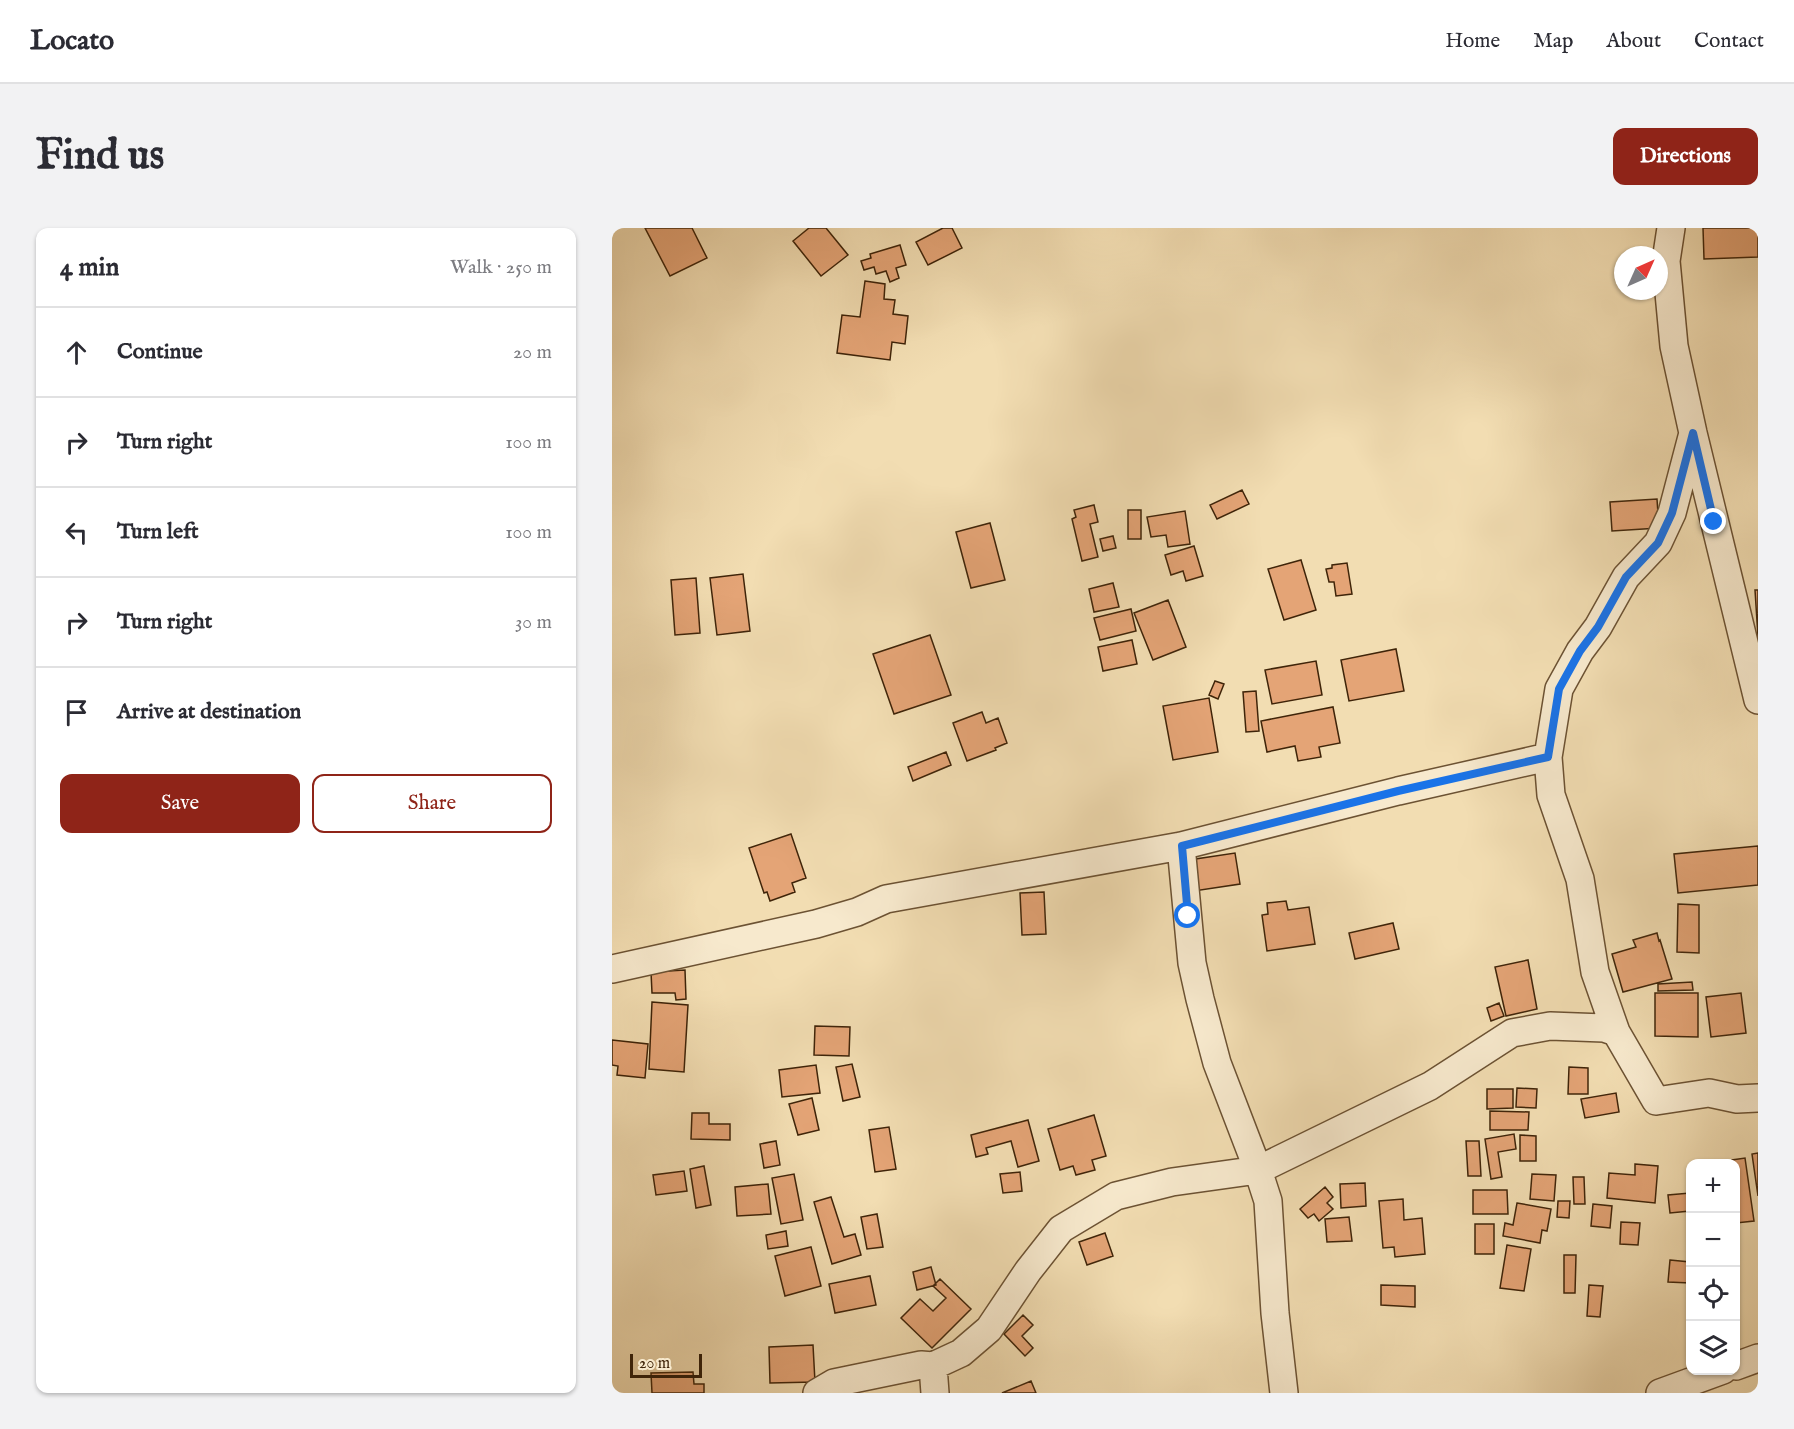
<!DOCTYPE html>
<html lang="en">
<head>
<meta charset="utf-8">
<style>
  :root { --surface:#fff; --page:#f2f2f3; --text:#2b2b33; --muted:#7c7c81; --line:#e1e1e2; --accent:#8f2418 }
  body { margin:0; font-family:"IM FELL English",serif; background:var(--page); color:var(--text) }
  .controls { position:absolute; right:18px; bottom:18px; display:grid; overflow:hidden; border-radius:12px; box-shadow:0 2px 4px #0004 }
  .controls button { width:54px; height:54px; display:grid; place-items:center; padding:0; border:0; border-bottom:2px solid var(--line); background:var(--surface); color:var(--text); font:30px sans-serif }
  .compass { position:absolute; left:1002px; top:18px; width:54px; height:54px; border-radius:50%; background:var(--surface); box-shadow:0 2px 4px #0004; rotate:45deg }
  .scale { position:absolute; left:18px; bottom:15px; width:72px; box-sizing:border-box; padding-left:6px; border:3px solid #3f2409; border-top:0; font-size:16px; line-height:21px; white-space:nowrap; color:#3f2409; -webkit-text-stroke:4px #f7e9cd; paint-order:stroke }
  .stop { position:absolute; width:18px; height:18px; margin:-14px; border:4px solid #1a73e8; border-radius:50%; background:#fff }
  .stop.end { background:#1a73e8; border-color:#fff; box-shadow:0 2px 6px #0008 }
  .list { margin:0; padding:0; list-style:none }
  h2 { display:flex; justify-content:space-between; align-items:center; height:78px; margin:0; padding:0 24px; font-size:26px }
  h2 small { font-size:20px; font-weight:400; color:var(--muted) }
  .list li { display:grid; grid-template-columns:39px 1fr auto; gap:18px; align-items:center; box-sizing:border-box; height:90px; padding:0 24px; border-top:2px solid var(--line) }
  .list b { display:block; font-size:22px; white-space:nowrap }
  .list em { font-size:20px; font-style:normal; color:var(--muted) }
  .actions { display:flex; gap:12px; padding:18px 24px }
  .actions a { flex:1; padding:14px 0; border:2px solid var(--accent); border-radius:12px; text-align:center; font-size:21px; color:var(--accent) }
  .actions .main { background:var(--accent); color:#fff }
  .icon { flex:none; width:33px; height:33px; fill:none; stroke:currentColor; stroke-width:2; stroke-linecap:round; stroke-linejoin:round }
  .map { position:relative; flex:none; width:1146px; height:1165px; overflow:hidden; border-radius:12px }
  header { display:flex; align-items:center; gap:36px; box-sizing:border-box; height:84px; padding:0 30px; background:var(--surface); border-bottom:2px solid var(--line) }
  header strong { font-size:28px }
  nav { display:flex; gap:33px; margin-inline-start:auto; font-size:21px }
  .intro { display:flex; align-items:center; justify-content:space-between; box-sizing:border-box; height:144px; padding:0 36px }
  h1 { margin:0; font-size:42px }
  .button { padding:15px 27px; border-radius:12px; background:var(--accent); color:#fff; font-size:21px; font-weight:700 }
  main { display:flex; gap:36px; padding:0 36px }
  aside { flex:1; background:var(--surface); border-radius:12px; box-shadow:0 2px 4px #0004 }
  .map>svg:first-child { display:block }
</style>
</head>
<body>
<header>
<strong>Locato</strong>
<nav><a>Home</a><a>Map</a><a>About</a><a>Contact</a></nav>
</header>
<div class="intro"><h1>Find us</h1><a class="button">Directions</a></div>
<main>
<aside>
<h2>4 min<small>Walk · 250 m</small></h2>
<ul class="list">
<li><svg class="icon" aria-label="ahead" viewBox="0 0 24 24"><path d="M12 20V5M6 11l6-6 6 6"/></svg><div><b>Continue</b></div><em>20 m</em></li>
<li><svg class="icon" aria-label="right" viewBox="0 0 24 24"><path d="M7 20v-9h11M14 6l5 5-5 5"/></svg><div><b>Turn right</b></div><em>100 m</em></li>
<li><svg class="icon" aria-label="left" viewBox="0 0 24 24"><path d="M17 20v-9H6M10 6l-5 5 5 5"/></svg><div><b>Turn left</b></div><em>100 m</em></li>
<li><svg class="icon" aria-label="right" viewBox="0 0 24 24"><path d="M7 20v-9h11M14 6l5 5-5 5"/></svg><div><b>Turn right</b></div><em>30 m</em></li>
<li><svg class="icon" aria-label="arrive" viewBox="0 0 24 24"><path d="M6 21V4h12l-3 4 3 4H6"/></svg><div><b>Arrive at destination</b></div></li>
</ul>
<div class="actions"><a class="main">Save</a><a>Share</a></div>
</aside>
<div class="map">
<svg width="1146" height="1165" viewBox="0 0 1146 1165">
  <rect width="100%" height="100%" fill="#f2ddb2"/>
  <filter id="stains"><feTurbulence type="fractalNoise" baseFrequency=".00333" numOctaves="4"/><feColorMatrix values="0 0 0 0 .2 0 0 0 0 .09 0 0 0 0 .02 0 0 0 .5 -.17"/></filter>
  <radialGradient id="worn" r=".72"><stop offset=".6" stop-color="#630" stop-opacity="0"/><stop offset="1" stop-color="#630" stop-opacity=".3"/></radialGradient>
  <!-- building -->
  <path fill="#e4a476" stroke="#3f2409" stroke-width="1.5" d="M 33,0 L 80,0 L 95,30 L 58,48 Z
    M 197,0 L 214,0 L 236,27 L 209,48 L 181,13 Z
    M 331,0 L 340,0 L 350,20 L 316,37 L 304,14 Z
    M 1091,0 L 1146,0 L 1146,29 L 1092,31 Z
    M 288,17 L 294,37 L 284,40 L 287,50 L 278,54 L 274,43 L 264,46 L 262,39 L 252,42 L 249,33 L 259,30 L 258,26 Z
    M 253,53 L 273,56 L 272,71 L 283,72 L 281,86 L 296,88 L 293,116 L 280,114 L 278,132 L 225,125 L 230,87 L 248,89 Z
    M 630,262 L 637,276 L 605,291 L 598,277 Z
    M 1045,271 L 1047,300 L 1000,303 L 998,274 Z
    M 482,277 L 486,294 L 478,296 L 486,329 L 470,333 L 460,291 L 464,289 L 462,282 Z
    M 516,282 L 529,282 L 529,311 L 516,311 Z
    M 573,283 L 578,316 L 556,319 L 554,307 L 539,309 L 535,289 Z
    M 378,295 L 393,352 L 359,360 L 344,304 Z
    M 501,308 L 504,320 L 491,323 L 488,311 Z
    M 582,318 L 591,348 L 574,353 L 571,343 L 559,347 L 553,327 Z
    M 689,332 L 704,382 L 672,392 L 656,341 Z
    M 735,335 L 740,366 L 724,368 L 722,354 L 717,354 L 714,341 L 720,340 L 720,337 Z
    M 131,346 L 138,403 L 105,407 L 98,350 Z
    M 84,350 L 88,405 L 63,407 L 59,352 Z
    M 501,355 L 507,379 L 482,384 L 477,361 Z
    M 1143,362 L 1146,362 L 1146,409 Z
    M 556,372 L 574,419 L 541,432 L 522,385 Z
    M 519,381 L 524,403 L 488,412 L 482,390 Z
    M 318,407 L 339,467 L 282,486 L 261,426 Z
    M 520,412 L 525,436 L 491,443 L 486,419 Z
    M 784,421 L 792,463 L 737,473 L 729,432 Z
    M 704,433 L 710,467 L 660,476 L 653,442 Z
    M 603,453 L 612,456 L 606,471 L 597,467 Z
    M 644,463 L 647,503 L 634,504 L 631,464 Z
    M 597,470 L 606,524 L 561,532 L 551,478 Z
    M 721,479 L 728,515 L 707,519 L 709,529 L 686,533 L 683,518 L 655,524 L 649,493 Z
    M 370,484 L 374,495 L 386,490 L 395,515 L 383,520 L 384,522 L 355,533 L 341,495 Z
    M 334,524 L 339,537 L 301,553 L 296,539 Z
    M 179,606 L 194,650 L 180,655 L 183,664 L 158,673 L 155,664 L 152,665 L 137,620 Z
    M 1146,618 L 1146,657 L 1066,665 L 1062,626 Z
    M 623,625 L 628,656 L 582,663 L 577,632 Z
    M 432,664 L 434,706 L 410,707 L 408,665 Z
    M 674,673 L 676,682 L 697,679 L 703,716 L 655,723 L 650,687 L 656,686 L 655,675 Z
    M 1066,676 L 1087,677 L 1087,725 L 1065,724 Z
    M 781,695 L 787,721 L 743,731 L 737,705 Z
    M 1045,705 L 1047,713 L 1048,712 L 1060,751 L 1011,764 L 1000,726 L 1024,719 L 1021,712 Z
    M 916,732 L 925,781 L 894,788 L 883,739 Z
    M 73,742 L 74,771 L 64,772 L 63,765 L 40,765 L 39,744 Z
    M 1080,754 L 1081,762 L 1046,763 L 1046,756 Z
    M 1043,765 L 1086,765 L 1086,809 L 1043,808 Z
    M 1129,765 L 1134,805 L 1099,809 L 1094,769 Z
    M 40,774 L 76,777 L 72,844 L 37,841 Z
    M 887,775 L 892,788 L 879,793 L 875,780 Z
    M 203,798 L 238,799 L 237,828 L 202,827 Z
    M 0,812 L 36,816 L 33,850 L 5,847 L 6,838 L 0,837 Z
    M 240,836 L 248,869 L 231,873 L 224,839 Z
    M 204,837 L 208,865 L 170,869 L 167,842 Z
    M 957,839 L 976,840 L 976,866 L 956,866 Z
    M 905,860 L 925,861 L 924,880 L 904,879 Z
    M 875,861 L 901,861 L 901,880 L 875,881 Z
    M 1004,865 L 1007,884 L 973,890 L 969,871 Z
    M 200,870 L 207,902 L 186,907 L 177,876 Z
    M 878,883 L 917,884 L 916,902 L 878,902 Z
    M 80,885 L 97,885 L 97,896 L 118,896 L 118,912 L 79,911 Z
    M 482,887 L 494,928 L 480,932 L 483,942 L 464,947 L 461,938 L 448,942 L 436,901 Z
    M 416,892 L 427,933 L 406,939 L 399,913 L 374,920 L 376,926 L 364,929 L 359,907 Z
    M 277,899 L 284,941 L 263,944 L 257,902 Z
    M 902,906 L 904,921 L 886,924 L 890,949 L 879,951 L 873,911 Z
    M 908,907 L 924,908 L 924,933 L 908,933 Z
    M 164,913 L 168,937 L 152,940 L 148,916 Z
    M 854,913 L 867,913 L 869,948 L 856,948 Z
    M 1146,925 L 1146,968 L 1140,926 Z
    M 1133,930 L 1142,993 L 1124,995 L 1124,975 L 1126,975 L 1124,968 L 1124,936 L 1120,936 L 1120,932 Z
    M 1023,936 L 1046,938 L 1043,975 L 995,970 L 997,945 L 1023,947 Z
    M 92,938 L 99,977 L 84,980 L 78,941 Z
    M 72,943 L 75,963 L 44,967 L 41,947 Z
    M 408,944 L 410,963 L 391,965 L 388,946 Z
    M 182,946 L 191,992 L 169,996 L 160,950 Z
    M 920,946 L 944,947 L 942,973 L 918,971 Z
    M 961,949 L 972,949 L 973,976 L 962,976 Z
    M 753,955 L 754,978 L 729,980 L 728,956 Z
    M 156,956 L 159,986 L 125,988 L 123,959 Z
    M 713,959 L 721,969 L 715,975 L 721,981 L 707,993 L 702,986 L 696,990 L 688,981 Z
    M 861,962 L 895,962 L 896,986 L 861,986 Z
    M 1078,965 L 1078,983 L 1058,985 L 1056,967 Z
    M 219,969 L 232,1009 L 243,1006 L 249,1027 L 220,1036 L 202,974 Z
    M 791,971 L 792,992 L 810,990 L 813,1026 L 783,1029 L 782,1019 L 771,1020 L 767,973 Z
    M 946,973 L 958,973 L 957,990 L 945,989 Z
    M 905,975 L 939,981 L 935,1003 L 930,1002 L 928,1015 L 891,1008 L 893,995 L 901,997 Z
    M 981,976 L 1000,978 L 998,1000 L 979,998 Z
    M 265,986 L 271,1019 L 255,1021 L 249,989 Z
    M 737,989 L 740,1013 L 715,1014 L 713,991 Z
    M 1009,994 L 1028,995 L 1026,1017 L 1008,1016 Z
    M 863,996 L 882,996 L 882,1026 L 863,1026 Z
    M 174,1003 L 176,1018 L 156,1021 L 154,1007 Z
    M 493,1005 L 501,1028 L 475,1037 L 467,1014 Z
    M 895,1017 L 919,1021 L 912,1063 L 888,1060 Z
    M 199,1019 L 209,1058 L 173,1068 L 163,1028 Z
    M 952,1027 L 964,1027 L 963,1065 L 952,1065 Z
    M 1058,1032 L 1078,1034 L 1078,1055 L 1056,1054 Z
    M 319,1039 L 324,1057 L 305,1062 L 301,1044 Z
    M 258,1048 L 264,1077 L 223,1085 L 217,1056 Z
    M 328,1051 L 359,1081 L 320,1120 L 289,1090 L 308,1071 L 321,1083 L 334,1070 L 321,1058 Z
    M 769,1057 L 803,1058 L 803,1079 L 769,1077 Z
    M 977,1057 L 991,1058 L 988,1089 L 975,1088 Z
    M 411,1087 L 421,1097 L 410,1108 L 421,1120 L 413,1128 L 392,1106 Z
    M 201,1117 L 203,1154 L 158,1155 L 157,1119 Z
    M 81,1144 L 82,1156 L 92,1156 L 92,1165 L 40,1165 L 39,1145 Z
    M 419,1153 L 424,1165 L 390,1165 Z"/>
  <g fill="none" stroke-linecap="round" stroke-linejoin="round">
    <!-- minor casing -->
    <g stroke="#6c5233" stroke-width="30">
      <path id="minor" d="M 1059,0 L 1054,33 L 1062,118 L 1081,205 L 1146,472
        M 1081,205 L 1060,285 L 1046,315 L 1014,349 L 986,399 L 968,423 L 947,461 L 936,529 L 939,567 L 968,651 L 983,744 L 1004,804 L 1044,873 L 1097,865 L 1125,871 L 1146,870
        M 569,618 L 580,735 L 588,771 L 605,835 L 646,942 L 656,973 L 663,1085 L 672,1165
        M 0,741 L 204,696 L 245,684 L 274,671 L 569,618 L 786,563 L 936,529
        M 321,1138 L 323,1165
        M 1124,1138 L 1146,1130
        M 205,1165 L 222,1155 L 309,1137 L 321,1138 L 349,1125 L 377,1101 L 416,1043 L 449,1001 L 504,968 L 560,954 L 646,942 L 818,858 L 900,805 L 938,798 L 992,800 L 1004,804
        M 1048,1165 L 1111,1142"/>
    </g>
    <!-- minor -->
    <use href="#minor" stroke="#f7e9cd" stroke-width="27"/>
  </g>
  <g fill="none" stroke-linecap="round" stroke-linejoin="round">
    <!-- route -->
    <path stroke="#1a73e8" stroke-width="8" d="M 576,688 L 570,618 L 786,563 L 936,529 L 947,461 L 968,423 L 986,399 L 1014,349 L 1046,315 L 1060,285 L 1081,205 L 1102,294"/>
  </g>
  <rect width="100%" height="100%" filter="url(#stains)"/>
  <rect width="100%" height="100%" fill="url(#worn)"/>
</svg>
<div class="controls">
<button>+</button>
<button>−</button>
<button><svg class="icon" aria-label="locate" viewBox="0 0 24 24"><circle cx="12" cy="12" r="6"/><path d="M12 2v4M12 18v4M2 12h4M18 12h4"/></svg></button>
<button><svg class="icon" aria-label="layers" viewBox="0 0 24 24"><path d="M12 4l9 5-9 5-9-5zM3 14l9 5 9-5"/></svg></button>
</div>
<svg class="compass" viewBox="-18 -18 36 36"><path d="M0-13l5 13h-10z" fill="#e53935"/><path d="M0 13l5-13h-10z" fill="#7c7c81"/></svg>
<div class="scale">20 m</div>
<div class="stop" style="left:576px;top:688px"></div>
<div class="stop end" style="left:1102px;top:294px"></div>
</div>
</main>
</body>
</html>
